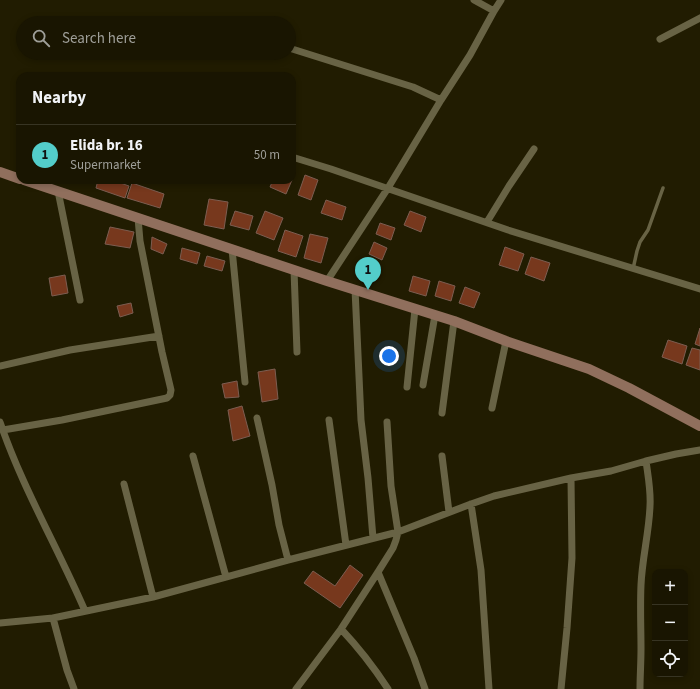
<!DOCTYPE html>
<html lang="en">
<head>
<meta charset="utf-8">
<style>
  :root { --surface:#191501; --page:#262210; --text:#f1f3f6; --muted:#9f9f99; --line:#373423; --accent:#53cdca }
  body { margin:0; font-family:"Source Sans 3",sans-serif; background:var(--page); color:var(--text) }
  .controls { position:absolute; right:12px; bottom:12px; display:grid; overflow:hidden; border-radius:8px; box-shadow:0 2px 6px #0003 }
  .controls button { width:36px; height:36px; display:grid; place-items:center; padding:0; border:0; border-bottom:1px solid var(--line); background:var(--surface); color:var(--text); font:20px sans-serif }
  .you { position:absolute; left:389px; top:356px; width:14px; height:14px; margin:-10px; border:3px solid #fff; border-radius:50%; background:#1a73e8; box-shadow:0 0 0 6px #1a73e833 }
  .badge { display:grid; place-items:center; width:26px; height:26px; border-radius:50%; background:var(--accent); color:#111; font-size:13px; font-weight:700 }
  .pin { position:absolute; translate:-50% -33px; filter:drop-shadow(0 1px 2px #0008) }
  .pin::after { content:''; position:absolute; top:21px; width:14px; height:12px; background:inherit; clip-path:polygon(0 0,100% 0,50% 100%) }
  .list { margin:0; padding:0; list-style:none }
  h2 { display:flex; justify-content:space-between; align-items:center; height:52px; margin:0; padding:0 16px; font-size:17px }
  h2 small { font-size:13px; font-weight:400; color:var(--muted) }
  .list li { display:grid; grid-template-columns:26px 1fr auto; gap:12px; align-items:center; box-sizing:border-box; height:60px; padding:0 16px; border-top:1px solid var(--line) }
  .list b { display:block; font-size:15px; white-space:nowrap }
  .list p { margin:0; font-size:13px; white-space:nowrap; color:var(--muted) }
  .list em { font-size:13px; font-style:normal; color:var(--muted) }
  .icon { flex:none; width:22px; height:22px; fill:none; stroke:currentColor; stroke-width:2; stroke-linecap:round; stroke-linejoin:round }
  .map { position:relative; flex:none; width:700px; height:689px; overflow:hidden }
  .search { position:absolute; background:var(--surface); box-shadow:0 2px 6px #0003; left:16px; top:16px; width:280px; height:44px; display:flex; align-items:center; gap:10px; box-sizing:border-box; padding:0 14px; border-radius:22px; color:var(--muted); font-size:15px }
  .panel { position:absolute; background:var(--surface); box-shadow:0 2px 6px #0003; left:16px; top:72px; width:280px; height:112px; border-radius:12px }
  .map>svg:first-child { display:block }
</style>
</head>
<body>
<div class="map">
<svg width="700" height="689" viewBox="0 0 700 689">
  <rect width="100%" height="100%" fill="#211c01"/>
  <!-- building -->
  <path fill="#77381d" stroke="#7c5d51" d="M 305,175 L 318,180 L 311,200 L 298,195 Z
    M 98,180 L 112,180 L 129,186 L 125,198 L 96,188 Z
    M 273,180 L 292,180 L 286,194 L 270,187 Z
    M 132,183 L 164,194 L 160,208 L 127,198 Z
    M 209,199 L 228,202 L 224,229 L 204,225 Z
    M 326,200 L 346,207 L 342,220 L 321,213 Z
    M 235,211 L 253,216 L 249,230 L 230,225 Z
    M 265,211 L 283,218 L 274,240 L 256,233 Z
    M 410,211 L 426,217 L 421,232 L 404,225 Z
    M 380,223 L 395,228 L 391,240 L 376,234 Z
    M 110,227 L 134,232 L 130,248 L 105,244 Z
    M 285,230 L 303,236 L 296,257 L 278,251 Z
    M 310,234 L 328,238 L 321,263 L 304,258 Z
    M 152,237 L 167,244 L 163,254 L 151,249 Z
    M 374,242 L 387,248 L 382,260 L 369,254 Z
    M 505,247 L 524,254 L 518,271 L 499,265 Z
    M 182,248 L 200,253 L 197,264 L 180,259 Z
    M 207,256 L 225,261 L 222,271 L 204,266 Z
    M 531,257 L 550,263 L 544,281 L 525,274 Z
    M 361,260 L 379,268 L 374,280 L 356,272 Z
    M 65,275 L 68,293 L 52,296 L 49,278 Z
    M 413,276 L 430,281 L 426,296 L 409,291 Z
    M 439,281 L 455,286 L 451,301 L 435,296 Z
    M 465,287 L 480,293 L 474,308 L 459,303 Z
    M 131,303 L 133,313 L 120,317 L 117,306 Z
    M 700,328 L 700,346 L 695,344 Z
    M 668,340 L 687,346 L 682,364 L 662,357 Z
    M 692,348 L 700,350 L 700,370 L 686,365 Z
    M 275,369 L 278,399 L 262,402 L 258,372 Z
    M 237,381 L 239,397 L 225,398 L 222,384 Z
    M 242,406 L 250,436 L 233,441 L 228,410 Z
    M 350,565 L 363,575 L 340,608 L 304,583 L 313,571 L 335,586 Z"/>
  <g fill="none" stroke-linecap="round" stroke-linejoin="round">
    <!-- service -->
    <path stroke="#686345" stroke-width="3.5" d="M 633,269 L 637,251 L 640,242 L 648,230 L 663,188"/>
    <!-- minor -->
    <path stroke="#686345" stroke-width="7" d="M 474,0 L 494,11
      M 660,39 L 700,18
      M 289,48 L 413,87 L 441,100
      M 292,157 L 331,169 L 508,230 L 700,289
      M 58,191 L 80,300
      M 487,222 L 509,186 L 534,149
      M 232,249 L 245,382
      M 294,270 L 297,352
      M 327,281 L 388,188 L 441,100 L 470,55 L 494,11 L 501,0
      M 355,289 L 361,420 L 368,478 L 373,538
      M 0,366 L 70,350 L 159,336
      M 423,385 L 435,315
      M 407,387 L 415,309
      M 492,408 L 506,341
      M 442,413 L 454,321
      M 257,418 L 272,485 L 279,525 L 288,560
      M 329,420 L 346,545
      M 0,422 C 22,487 58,548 85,611
      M 3,430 L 62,420 L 167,398 L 170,395 L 171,390 L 162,352 L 140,241 L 138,218
      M 193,456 L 226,577
      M 442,456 L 449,512
      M 124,484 L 153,597
      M 471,504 L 481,570 L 489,689
      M 378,572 L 414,658 L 425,689
      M 0,623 L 53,618
      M 341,629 C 359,648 373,666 388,689
      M 74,689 L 67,670 L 53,618 L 153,597 L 288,560 L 398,532 L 391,486 L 387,422
      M 296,689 L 341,629 L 378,572 L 393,548 L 396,540 L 398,532 L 471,504 L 494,496 L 571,478 L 611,471 L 646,461 L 676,454 L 700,450
      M 561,689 L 567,628 L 572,558 L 571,478
      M 640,689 C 640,676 641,663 641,649 C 641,628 640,607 641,585 C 642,559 649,533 650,506 C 651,491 648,476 646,461"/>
    <!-- secondary -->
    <path stroke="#906f5d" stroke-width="10" d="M 0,172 L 20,179
      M 24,180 L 327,281 L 454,321 L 506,341 L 589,369 L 629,388 L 700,426"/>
  </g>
</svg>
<div class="controls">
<button>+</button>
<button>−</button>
<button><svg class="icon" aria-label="locate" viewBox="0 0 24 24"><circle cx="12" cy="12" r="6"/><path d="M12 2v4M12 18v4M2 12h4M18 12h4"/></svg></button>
</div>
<div class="you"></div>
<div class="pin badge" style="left:368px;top:290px">1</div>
<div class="search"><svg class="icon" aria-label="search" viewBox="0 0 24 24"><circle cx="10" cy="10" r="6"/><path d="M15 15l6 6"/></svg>Search here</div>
<section class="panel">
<h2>Nearby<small></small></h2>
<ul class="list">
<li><span class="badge">1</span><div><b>Elida br. 16</b><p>Supermarket</p></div><em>50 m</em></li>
</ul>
</section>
</div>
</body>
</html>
